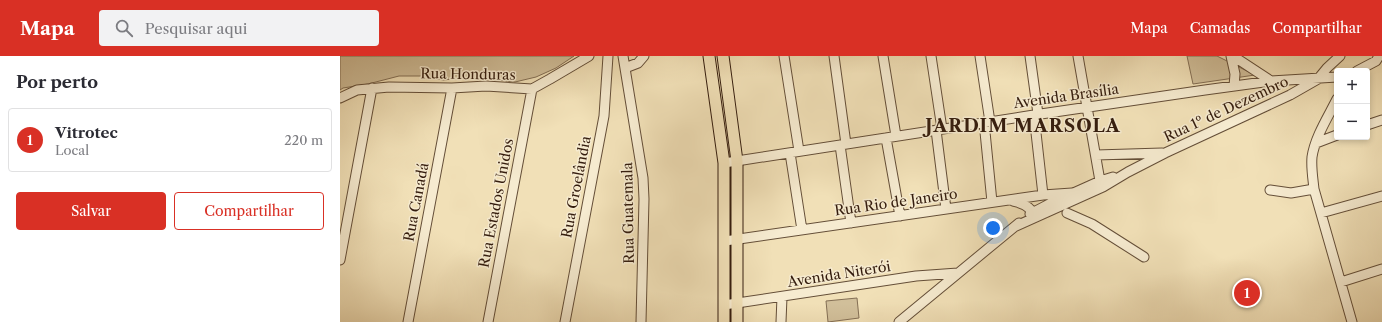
<!DOCTYPE html>
<html lang="pt">
<head>
<meta charset="utf-8">
<style>
  :root { --surface:#fff; --page:#f2f2f3; --text:#2b2b33; --muted:#7c7c81; --line:#e1e1e2; --accent:#d93025 }
  body { margin:0; font-family:"Libre Caslon Text",serif; background:var(--page); color:var(--text) }
  .controls { position:absolute; right:12px; top:12px; display:grid; overflow:hidden; border-radius:4px; box-shadow:0 2px 6px #0003 }
  .controls button { width:36px; height:36px; display:grid; place-items:center; padding:0; border:0; border-bottom:1px solid var(--line); background:var(--surface); color:var(--text); font:20px sans-serif }
  .you { position:absolute; left:653px; top:172px; width:14px; height:14px; margin:-10px; border:3px solid #fff; border-radius:50%; background:#1a73e8; box-shadow:0 0 0 6px #1a73e833 }
  .badge { display:grid; place-items:center; width:26px; height:26px; border-radius:50%; background:var(--accent); color:#fff; font-size:13px; font-weight:700 }
  .pin { position:absolute; translate:-50% -50%; border:2px solid #fff; box-shadow:0 1px 4px #0006 }
  .list { margin:0; padding:0; list-style:none }
  h2 { display:flex; justify-content:space-between; align-items:center; height:52px; margin:0; padding:0 16px; font-size:17px }
  h2 small { font-size:13px; font-weight:400; color:var(--muted) }
  .list li { display:grid; grid-template-columns:26px 1fr auto; gap:12px; align-items:center; box-sizing:border-box; height:64px; margin:0 8px 8px; padding:0 8px; border:1px solid var(--line); border-radius:4px }
  .list b { display:block; font-size:15px; white-space:nowrap }
  .list p { margin:0; font-size:13px; white-space:nowrap; color:var(--muted) }
  .list em { font-size:13px; font-style:normal; color:var(--muted) }
  .actions { display:flex; gap:8px; padding:12px 16px }
  .actions a { flex:1; padding:9px 0; border:1px solid var(--accent); border-radius:4px; text-align:center; font-size:14px; color:var(--accent) }
  .actions .main { background:var(--accent); color:#fff }
  .icon { flex:none; width:22px; height:22px; fill:none; stroke:currentColor; stroke-width:2; stroke-linecap:round; stroke-linejoin:round }
  .map { position:relative; flex:none; width:1042px; height:266px; overflow:hidden }
  header { display:flex; align-items:center; gap:24px; box-sizing:border-box; height:56px; padding:0 20px; background:var(--accent); color:#fff }
  header strong { font-size:19px }
  nav { display:flex; gap:22px; margin-inline-start:auto; font-size:14px }
  .search { width:280px; height:36px; background:var(--page); display:flex; align-items:center; gap:10px; box-sizing:border-box; padding:0 14px; border-radius:4px; color:var(--muted); font-size:15px }
  main { display:flex }
  aside { flex:1; background:var(--surface) }
  .map>svg:first-child { display:block }
</style>
</head>
<body>
<header>
<strong>Mapa</strong>
<div class="search"><svg class="icon" aria-label="search" viewBox="0 0 24 24"><circle cx="10" cy="10" r="6"/><path d="M15 15l6 6"/></svg>Pesquisar aqui</div>
<nav><a>Mapa</a><a>Camadas</a><a>Compartilhar</a></nav>
</header>
<main>
<aside>
<h2>Por perto<small></small></h2>
<ul class="list">
<li><span class="badge">1</span><div><b>Vitrotec</b><p>Local</p></div><em>220 m</em></li>
</ul>
<div class="actions"><a class="main">Salvar</a><a>Compartilhar</a></div>
</aside>
<div class="map">
<svg width="1042" height="266" viewBox="0 0 1042 266">
  <rect width="100%" height="100%" fill="#f1e0b7"/>
  <filter id="stains"><feTurbulence type="fractalNoise" baseFrequency=".005" numOctaves="4"/><feColorMatrix values="0 0 0 0 .2 0 0 0 0 .09 0 0 0 0 .02 0 0 0 .5 -.17"/></filter>
  <radialGradient id="worn" r=".72"><stop offset=".6" stop-color="#630" stop-opacity="0"/><stop offset="1" stop-color="#630" stop-opacity=".3"/></radialGradient>
  <!-- green -->
  <path fill="#d1bf9a" stroke="#836e54" d="M 0,0 L 234,0 L 216,12 L 196,21 L 175,26 L 132,21 L 103,24 L 84,20 L 59,20 L 28,28 L 3,32 L 0,34 Z
    M 847,0 L 877,0 L 915,19 L 853,28 Z
    M 517,242 L 519,262 L 488,266 L 486,245 Z"/>
  <g fill="none" stroke-linecap="round" stroke-linejoin="round">
    <!-- minor casing -->
    <g stroke="#644e38" stroke-width="11">
      <path id="minor" d="M 283,0 L 303,122 L 304,143 L 301,266
        M 444,0 L 459,95
        M 494,0 L 506,88
        M 543,0 L 556,80
        M 591,0 L 602,73
        M 640,0 L 650,66
        M 690,0 L 698,58
        M 738,0 L 760,125 L 756,128
        M 891,0 L 895,18 L 894,30
        M 893,0 L 931,25
        M 285,12 L 298,7 L 304,0
        M 1017,15 L 1036,5 L 1039,0
        M 0,42 L 17,34 L 49,31 L 112,32 L 146,30 L 192,33 L 210,23 L 249,0
        M 997,43 C 988,61 975,81 972,101 C 971,112 973,123 974,133 L 1012,266
        M 694,59 L 703,139
        M 644,66 L 652,146
        M 1027,69 L 1042,64
        M 596,74 L 606,153
        M 546,82 L 560,160
        M 976,87 L 997,79
        M 500,89 L 511,167
        M 450,97 L 462,174
        M 756,99 L 822,97
        M 384,107 L 694,59 L 865,34 L 931,25 L 997,21
        M 930,134 L 951,137 L 974,133
        M 673,145 C 683,147 691,151 696,161
        M 727,157 L 752,168 L 804,201
        M 981,157 L 1042,140
        M 690,158 L 711,147 L 760,125 L 773,121
        M 674,171 L 763,131 L 788,116 L 825,97 L 950,39 L 978,23 L 987,12 L 1000,0
        M 385,185 L 703,139 L 732,137
        M 0,204 L 32,32
        M 1001,226 L 1042,213
        M 384,249 L 576,220 L 618,217
        M 68,266 L 112,32
        M 148,266 L 192,33
        M 225,266 L 264,60 L 268,0
        M 441,266 L 442,241
        M 559,266 L 679,167"/>
    </g>
    <!-- major casing -->
    <g stroke="#351d0e" stroke-width="13">
      <path id="major" d="M 369,0 L 384,107 L 384,266
        M 383,0 L 397,105 L 397,266"/>
    </g>
    <!-- minor -->
    <use href="#minor" stroke="#f6ebd0" stroke-width="9"/>
    <!-- major -->
    <use href="#major" stroke="#f1e0b7" stroke-width="11"/>
  </g>
  <g text-anchor="middle" stroke-width="3" stroke-linejoin="round" paint-order="stroke">
    <!-- street labels -->
    <g font-size="14" fill="#351d0e" stroke="#f6ebd0">
      <text transform="translate(128 18) rotate(1)" y="5">Rua Honduras</text>
      <text transform="translate(726 40) rotate(-8)" y="5">Avenida Brasília</text>
      <text transform="translate(886 53) rotate(-25)" y="5">Rua 1º de Dezembro</text>
      <text transform="translate(236 131) rotate(-79)" y="5">Rua Groelândia</text>
      <text transform="translate(76 146) rotate(-79)" y="5">Rua Canadá</text>
      <text transform="translate(556 146) rotate(-8)" y="5">Rua Rio de Janeiro</text>
      <text transform="translate(156 147) rotate(-79)" y="5">Rua Estados Unidos</text>
      <text transform="translate(288 157) rotate(-91)" y="5">Rua Guatemala</text>
      <text transform="translate(499 218) rotate(-9)" y="5">Avenida Niterói</text>
    </g>
    <!-- district labels -->
    <g font-size="18" font-weight="bold" letter-spacing="1" fill="#351d0e" stroke="#f6ebd0">
      <text x="683" y="76">JARDIM MARSOLA</text>
    </g>
  </g>
  <rect width="100%" height="100%" filter="url(#stains)"/>
  <rect width="100%" height="100%" fill="url(#worn)"/>
</svg>
<div class="controls">
<button>+</button>
<button>−</button>
</div>
<div class="you"></div>
<div class="pin badge" style="left:907px;top:237px">1</div>
</div>
</main>
</body>
</html>
